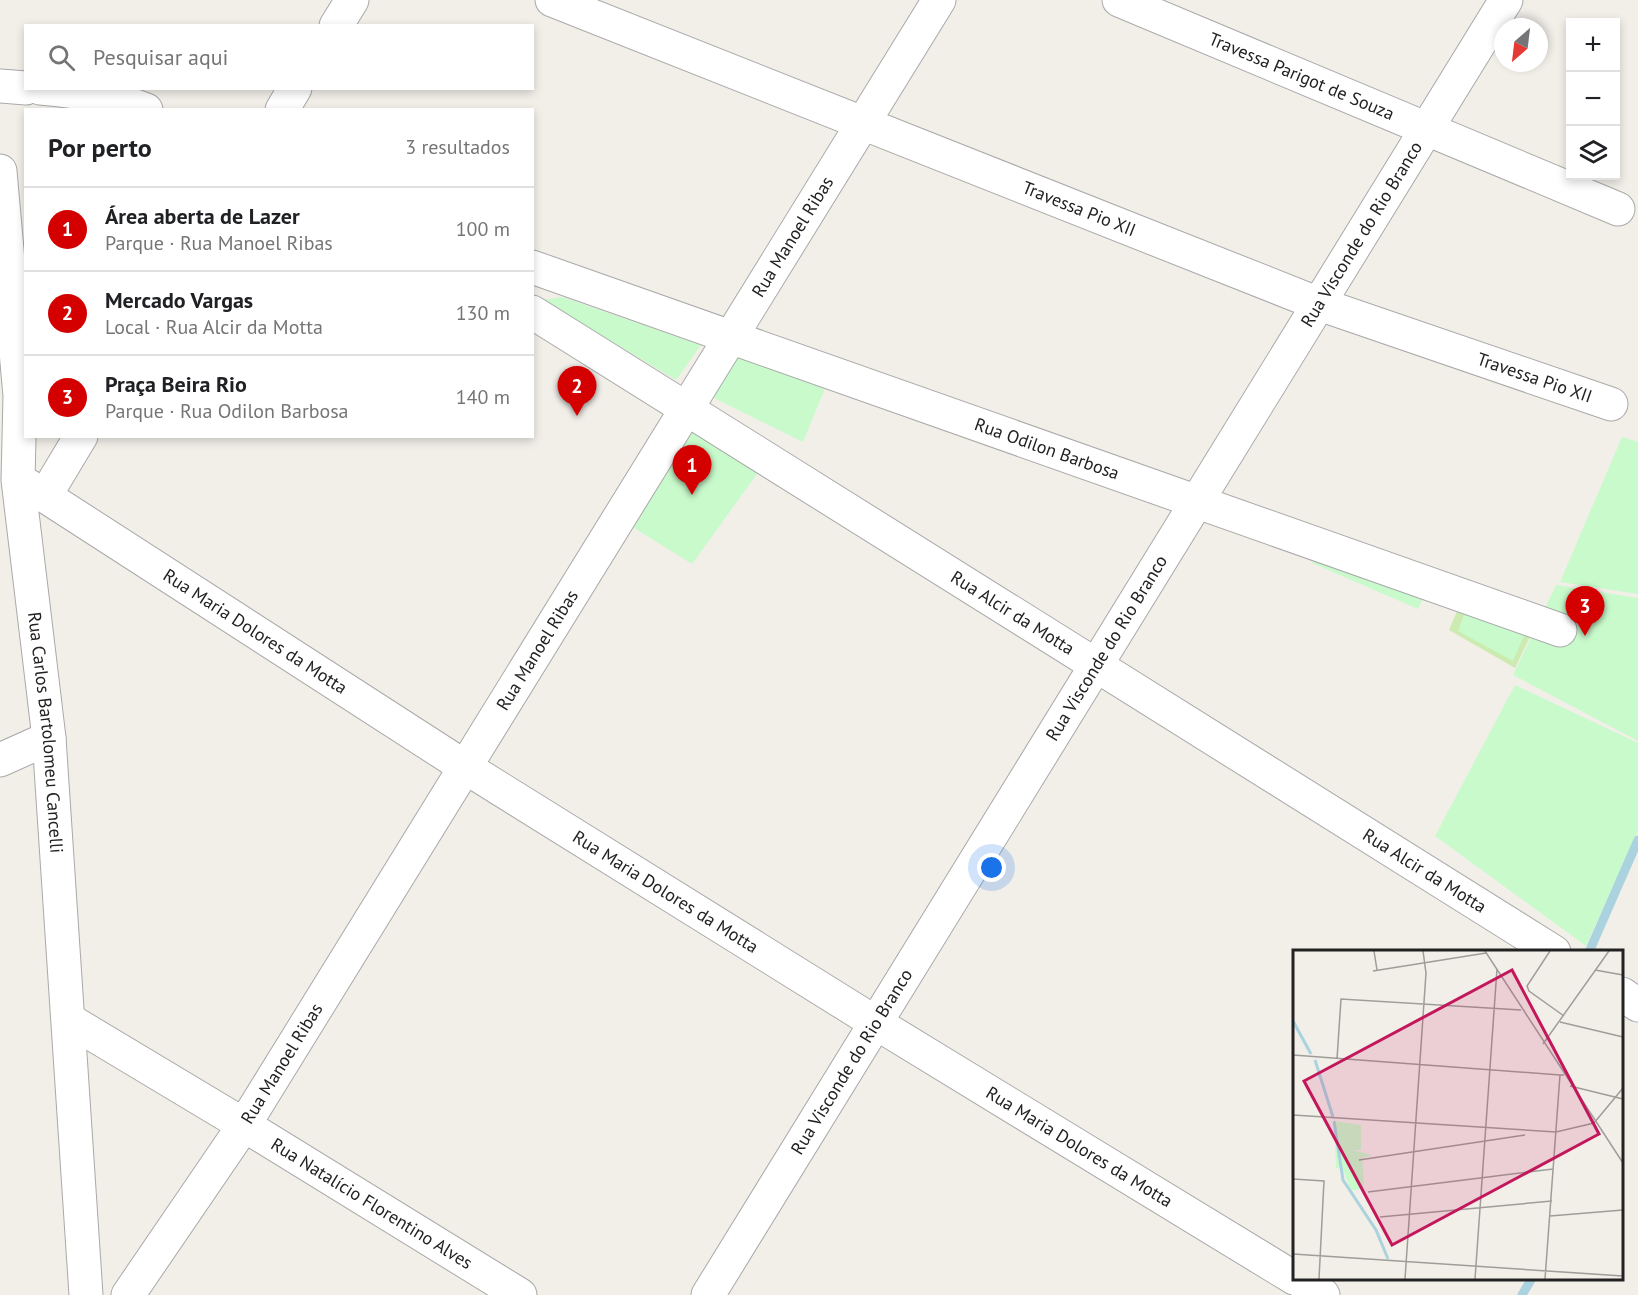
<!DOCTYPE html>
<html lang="pt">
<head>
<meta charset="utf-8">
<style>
  :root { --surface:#fff; --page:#f2f2f2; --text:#202124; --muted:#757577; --line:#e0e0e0; --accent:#d40000 }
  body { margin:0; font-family:"PT Sans",sans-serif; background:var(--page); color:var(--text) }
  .controls { position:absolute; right:18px; top:18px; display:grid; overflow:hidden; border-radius:0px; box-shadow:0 3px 9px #0003 }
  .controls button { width:54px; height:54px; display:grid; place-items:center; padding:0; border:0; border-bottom:2px solid var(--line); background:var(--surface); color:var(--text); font:30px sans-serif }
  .compass { position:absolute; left:1494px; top:18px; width:54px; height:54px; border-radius:50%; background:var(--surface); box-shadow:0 3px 9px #0003; rotate:208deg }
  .you { position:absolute; left:992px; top:868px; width:21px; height:21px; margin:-15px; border:4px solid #fff; border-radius:50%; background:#1a73e8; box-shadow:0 0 0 9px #1a73e833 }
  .badge { display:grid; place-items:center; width:39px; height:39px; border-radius:50%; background:var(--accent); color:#fff; font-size:20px; font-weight:700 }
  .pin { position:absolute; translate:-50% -50px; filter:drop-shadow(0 2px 3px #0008) }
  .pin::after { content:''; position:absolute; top:32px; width:21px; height:18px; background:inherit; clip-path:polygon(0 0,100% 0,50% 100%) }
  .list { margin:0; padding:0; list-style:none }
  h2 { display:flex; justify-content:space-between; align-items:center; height:78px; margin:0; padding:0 24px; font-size:26px }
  h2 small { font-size:20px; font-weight:400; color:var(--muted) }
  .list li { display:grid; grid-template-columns:39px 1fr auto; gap:18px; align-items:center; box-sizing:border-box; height:84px; padding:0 24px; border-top:2px solid var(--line) }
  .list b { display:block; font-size:22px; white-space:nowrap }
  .list p { margin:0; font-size:20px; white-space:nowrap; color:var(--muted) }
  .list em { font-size:20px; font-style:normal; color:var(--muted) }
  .icon { flex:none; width:33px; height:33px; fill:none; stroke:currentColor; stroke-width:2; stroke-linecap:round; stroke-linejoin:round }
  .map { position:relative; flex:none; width:1638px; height:1295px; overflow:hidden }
  .search { position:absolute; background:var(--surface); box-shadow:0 3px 9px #0003; left:24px; top:24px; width:510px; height:66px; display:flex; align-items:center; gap:15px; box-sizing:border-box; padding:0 21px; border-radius:0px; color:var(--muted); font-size:22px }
  .panel { position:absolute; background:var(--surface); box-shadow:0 3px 9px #0003; left:24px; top:108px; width:510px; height:330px; border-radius:0px }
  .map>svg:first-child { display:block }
</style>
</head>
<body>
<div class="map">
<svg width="1638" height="1295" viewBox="0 0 1638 1295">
  <rect width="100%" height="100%" fill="#f2efe9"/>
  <!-- grass -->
  <path fill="#cdebb0" d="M 1458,609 L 1537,622 L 1515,668 L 1449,630 Z"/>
  <!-- park -->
  <path fill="#c8facc" d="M 562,297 L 701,345 L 676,380 L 542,300 Z
    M 745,333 L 837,359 L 803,442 L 702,392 Z
    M 683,424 L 762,467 L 692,564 L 626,523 Z
    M 1622,437 L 1638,442 L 1638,594 L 1560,582 Z
    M 1319,546 L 1430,585 L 1418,609 L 1312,563 Z
    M 1556,585 L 1638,598 L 1638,741 L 1513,675 Z
    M 1464,615 L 1528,626 L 1513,661 L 1458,631 Z
    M 1515,685 L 1638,743 L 1638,831 L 1586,946 L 1435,836 Z"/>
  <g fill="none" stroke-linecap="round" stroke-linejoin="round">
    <!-- stream -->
    <path stroke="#aad3df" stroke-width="9" d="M 1589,952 L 1638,840
      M 1522,1295 L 1532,1278"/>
    <!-- minor casing -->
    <g stroke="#a9a9a9" stroke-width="35">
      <g id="minor">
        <path id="s1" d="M 552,0 L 1319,304 L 1611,404"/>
        <path id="s2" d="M 1119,0 L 1618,209"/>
        <path d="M 336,26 L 352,0"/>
        <path d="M 0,86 L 26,88"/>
        <path d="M 40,88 C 76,91 112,96 146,110"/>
        <path d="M 282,110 L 295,88"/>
        <path id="s3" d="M 0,171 L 20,396 L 18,480 L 49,738 L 86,1295"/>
        <path id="s4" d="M 532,267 L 1560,630"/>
        <path id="s5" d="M 532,312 L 1554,952"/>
        <path d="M 27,485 L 45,496 L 81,436"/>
        <path id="s6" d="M 45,496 L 465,767 L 876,1023 L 1294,1278"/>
        <path d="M 0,760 L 49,738"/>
        <path d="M 1622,994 L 1638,1005"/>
        <path id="s7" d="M 69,1020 L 244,1125 L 520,1295"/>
        <path d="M 1296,1278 L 1323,1295"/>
        <path id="s8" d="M 128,1295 L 244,1125 L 939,0"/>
        <path id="s9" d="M 708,1295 L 1506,0"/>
      </g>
    </g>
    <!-- minor -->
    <use href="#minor" stroke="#fff" stroke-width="33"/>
  </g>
  <g text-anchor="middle" stroke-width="4.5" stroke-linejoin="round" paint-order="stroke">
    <!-- street labels -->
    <g font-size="18" fill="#222" stroke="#fff">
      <text dy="6" stroke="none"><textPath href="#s2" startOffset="198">Travessa Parigot de Souza</textPath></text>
      <text dy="6" stroke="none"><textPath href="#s1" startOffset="567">Travessa Pio XII</textPath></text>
      <text dy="6" stroke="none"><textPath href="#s9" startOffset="1246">Rua Visconde do Rio Branco</textPath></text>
      <text dy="6" stroke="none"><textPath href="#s8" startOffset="1250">Rua Manoel Ribas</textPath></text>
      <text dy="6" stroke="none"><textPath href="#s1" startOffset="1053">Travessa Pio XII</textPath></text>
      <text dy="6" stroke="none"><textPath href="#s4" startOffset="546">Rua Odilon Barbosa</textPath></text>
      <text dy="6" stroke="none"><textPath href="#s5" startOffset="567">Rua Alcir da Motta</textPath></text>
      <text dy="6" stroke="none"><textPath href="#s6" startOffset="250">Rua Maria Dolores da Motta</textPath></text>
      <text dy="6" stroke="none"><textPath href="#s9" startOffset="760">Rua Visconde do Rio Branco</textPath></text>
      <text dy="6" stroke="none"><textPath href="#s8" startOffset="764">Rua Manoel Ribas</textPath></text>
      <text dy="6" stroke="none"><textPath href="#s3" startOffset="564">Rua Carlos Bartolomeu Cancelli</textPath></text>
      <text dy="6" stroke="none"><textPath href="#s5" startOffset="1053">Rua Alcir da Motta</textPath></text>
      <text dy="6" stroke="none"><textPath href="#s6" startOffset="736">Rua Maria Dolores da Motta</textPath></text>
      <text dy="6" stroke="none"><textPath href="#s9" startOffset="274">Rua Visconde do Rio Branco</textPath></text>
      <text dy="6" stroke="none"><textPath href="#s8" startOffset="278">Rua Manoel Ribas</textPath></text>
      <text dy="6" stroke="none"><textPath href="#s6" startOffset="1222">Rua Maria Dolores da Motta</textPath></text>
      <text dy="6" stroke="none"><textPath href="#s7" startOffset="354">Rua Natalício Florentino Alves</textPath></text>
    </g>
  </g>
  <!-- overview -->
  <g transform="translate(1293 950)">
    <rect width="330" height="330" fill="#f2efe9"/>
    <path d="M 41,171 L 68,175 L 68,200 L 60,200 L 79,205 L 70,208 L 69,204 L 71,238 L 58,241 L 49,217 L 43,218 Z" fill="#c8facc"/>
    <path fill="none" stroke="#aad3df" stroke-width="3" d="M 0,71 L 18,104M 22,110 L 40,167M 41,171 L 50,230 L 83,280 L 95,309"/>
    <path fill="none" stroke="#9f9d99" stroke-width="1.5" d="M 81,1 L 84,20M 192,1 L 330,213M 257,1 L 234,36 L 236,41 L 271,66M 302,20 L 330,25M 80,21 L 193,3M 267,72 L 330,87M 250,94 L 316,1M 0,105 L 267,125M 44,109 L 48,49 L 228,60M 277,136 L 330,149M 0,165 L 263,182 L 301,173 L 330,138M 66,210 L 232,185M 0,229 L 31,231 L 26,329M 75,242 L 260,219M 257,266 L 330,260M 87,267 L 259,251M 0,304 L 330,326M 112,329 L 133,23 L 130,1M 182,329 L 204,19M 252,329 L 267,125 L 271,125"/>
    <path fill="#c2185b" fill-opacity="0.15" stroke="#c2185b" stroke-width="3" d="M 219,20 L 306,184 L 99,295 L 11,131 Z"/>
    <rect width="330" height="330" fill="none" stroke="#222" stroke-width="3"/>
  </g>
</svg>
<div class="controls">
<button>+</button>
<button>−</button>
<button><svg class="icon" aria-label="layers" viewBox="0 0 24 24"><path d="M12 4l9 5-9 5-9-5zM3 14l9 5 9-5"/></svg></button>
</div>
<svg class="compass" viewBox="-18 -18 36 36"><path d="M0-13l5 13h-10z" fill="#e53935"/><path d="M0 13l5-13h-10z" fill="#757577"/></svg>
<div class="you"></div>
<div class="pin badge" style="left:692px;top:495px">1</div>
<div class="pin badge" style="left:577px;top:416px">2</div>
<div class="pin badge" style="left:1585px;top:636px">3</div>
<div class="search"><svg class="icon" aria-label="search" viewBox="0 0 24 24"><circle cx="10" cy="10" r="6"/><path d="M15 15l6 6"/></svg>Pesquisar aqui</div>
<section class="panel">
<h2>Por perto<small>3 resultados</small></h2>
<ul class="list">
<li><span class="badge">1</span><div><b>Área aberta de Lazer</b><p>Parque · Rua Manoel Ribas</p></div><em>100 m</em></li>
<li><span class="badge">2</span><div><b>Mercado Vargas</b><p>Local · Rua Alcir da Motta</p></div><em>130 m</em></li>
<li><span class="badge">3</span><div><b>Praça Beira Rio</b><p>Parque · Rua Odilon Barbosa</p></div><em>140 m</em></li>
</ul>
</section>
</div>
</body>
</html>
